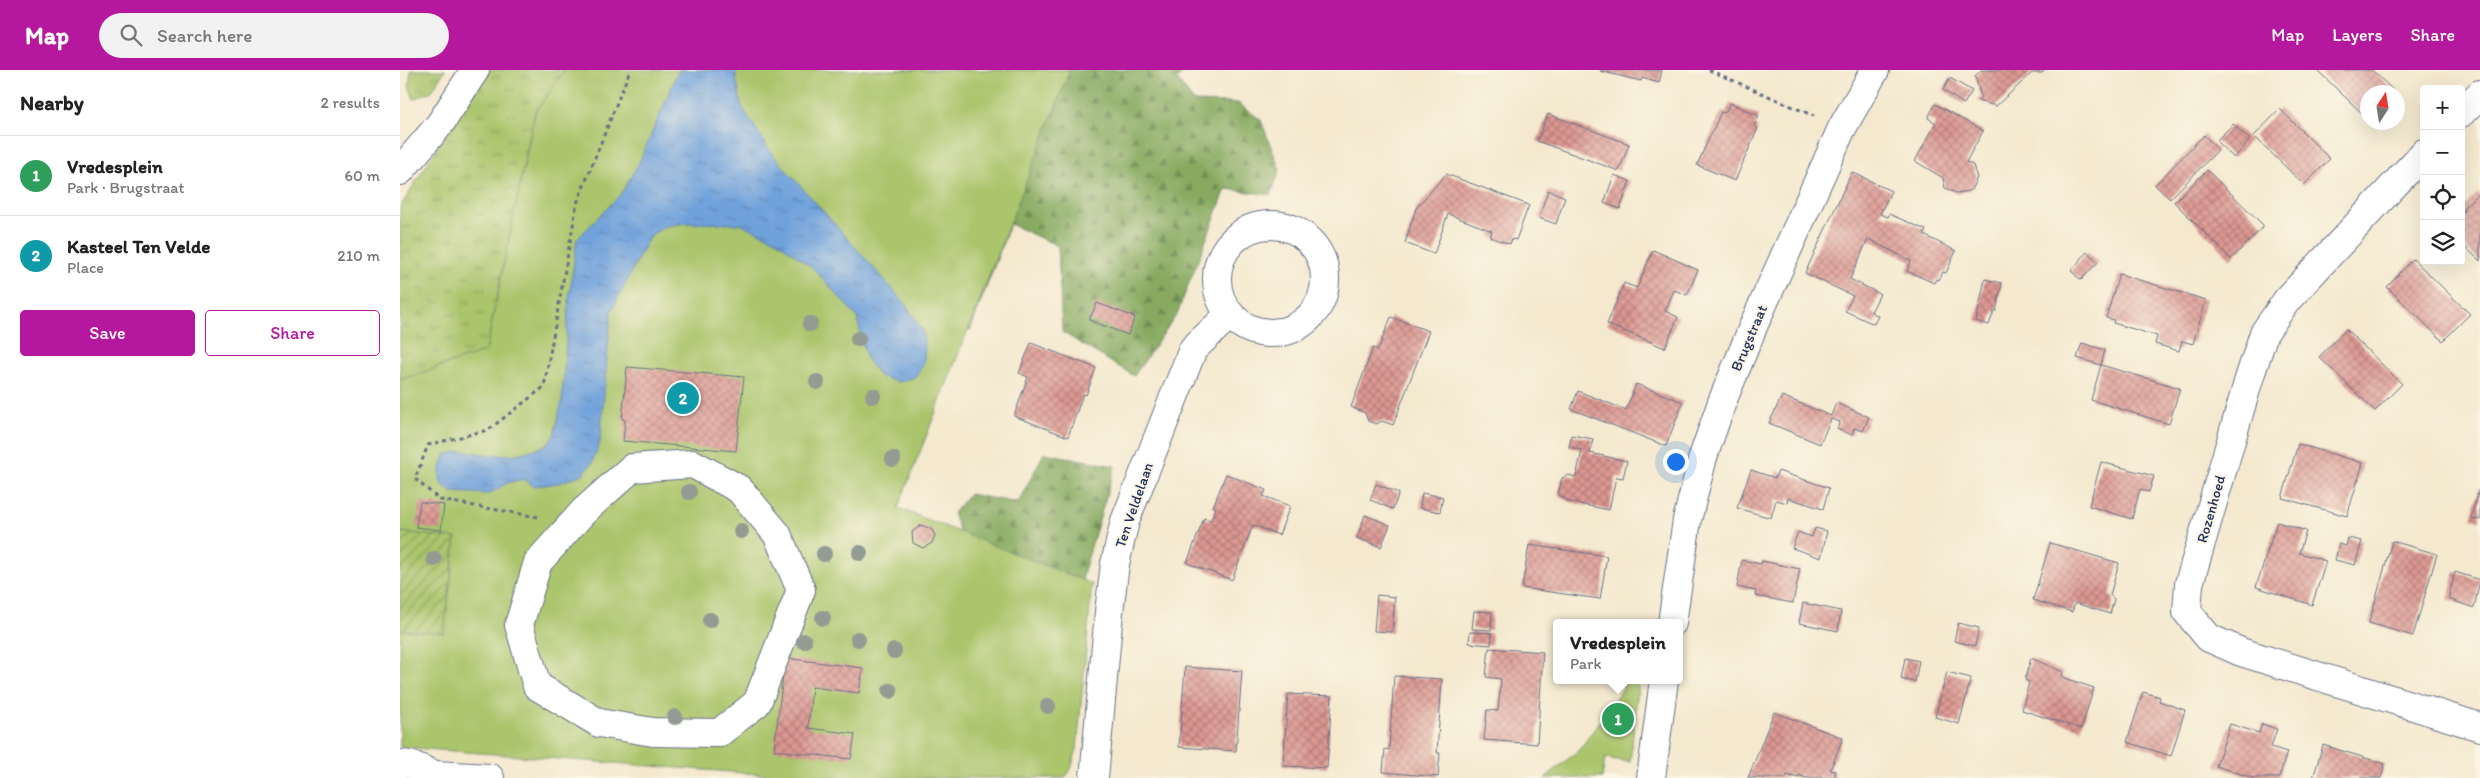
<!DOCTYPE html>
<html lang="en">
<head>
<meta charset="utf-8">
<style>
  :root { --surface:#fff; --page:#f2f2f2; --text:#222; --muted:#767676; --line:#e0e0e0; --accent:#b5179e }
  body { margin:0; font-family:Itim,sans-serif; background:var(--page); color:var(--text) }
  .controls { position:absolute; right:15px; top:15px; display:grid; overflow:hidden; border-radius:5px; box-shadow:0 5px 20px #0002 }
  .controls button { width:45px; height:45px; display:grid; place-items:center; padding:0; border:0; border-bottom:1px solid var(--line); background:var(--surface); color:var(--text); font:25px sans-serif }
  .compass { position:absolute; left:1960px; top:15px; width:45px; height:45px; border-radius:50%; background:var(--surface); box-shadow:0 5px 20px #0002; rotate:12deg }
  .you { position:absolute; left:1275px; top:391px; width:18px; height:18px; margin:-12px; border:4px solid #fff; border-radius:50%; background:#1a73e8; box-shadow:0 0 0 8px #1a73e833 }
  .badge { display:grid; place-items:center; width:32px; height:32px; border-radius:50%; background:var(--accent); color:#fff; font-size:16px; font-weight:700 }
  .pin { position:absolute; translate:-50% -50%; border:2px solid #fff; box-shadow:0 1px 5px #0006 }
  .popup { position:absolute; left:1153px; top:549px; width:130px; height:65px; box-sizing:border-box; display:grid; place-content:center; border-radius:5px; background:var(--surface); filter:drop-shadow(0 1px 4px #0005); font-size:16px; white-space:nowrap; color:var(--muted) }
  .popup b { font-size:19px; color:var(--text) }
  .popup::after { content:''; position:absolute; left:50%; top:100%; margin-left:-10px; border:10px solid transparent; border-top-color:var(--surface) }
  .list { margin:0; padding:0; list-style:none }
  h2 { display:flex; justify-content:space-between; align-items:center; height:65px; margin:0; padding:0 20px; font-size:21px }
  h2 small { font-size:16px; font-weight:400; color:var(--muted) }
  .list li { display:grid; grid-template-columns:32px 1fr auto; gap:15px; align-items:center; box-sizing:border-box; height:80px; padding:0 20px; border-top:1px solid var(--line) }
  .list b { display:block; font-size:19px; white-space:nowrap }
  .list p { margin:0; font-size:16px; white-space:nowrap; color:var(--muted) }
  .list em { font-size:16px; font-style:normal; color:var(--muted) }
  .actions { display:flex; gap:10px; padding:15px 20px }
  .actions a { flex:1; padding:11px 0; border:1px solid var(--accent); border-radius:5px; text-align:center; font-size:18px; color:var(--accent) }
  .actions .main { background:var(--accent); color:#fff }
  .icon { flex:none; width:28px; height:28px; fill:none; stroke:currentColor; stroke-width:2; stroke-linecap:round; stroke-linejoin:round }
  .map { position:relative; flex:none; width:2080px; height:708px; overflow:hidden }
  header { display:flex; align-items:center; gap:30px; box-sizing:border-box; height:70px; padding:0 25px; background:var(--accent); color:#fff }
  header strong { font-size:24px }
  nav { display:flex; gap:28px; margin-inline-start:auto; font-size:18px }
  .search { width:350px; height:45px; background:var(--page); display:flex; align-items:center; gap:12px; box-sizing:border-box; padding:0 18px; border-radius:28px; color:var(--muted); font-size:19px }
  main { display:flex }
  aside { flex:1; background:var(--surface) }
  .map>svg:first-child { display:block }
</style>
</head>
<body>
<header>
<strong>Map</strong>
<div class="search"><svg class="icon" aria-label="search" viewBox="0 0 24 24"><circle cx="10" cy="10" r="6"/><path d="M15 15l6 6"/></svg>Search here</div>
<nav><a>Map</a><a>Layers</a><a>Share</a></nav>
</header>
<main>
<aside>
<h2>Nearby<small>2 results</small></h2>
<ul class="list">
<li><span class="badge" style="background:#2e9e5b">1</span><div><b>Vredesplein</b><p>Park · Brugstraat</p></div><em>60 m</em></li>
<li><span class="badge" style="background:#0f9aa8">2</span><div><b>Kasteel Ten Velde</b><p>Place</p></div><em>210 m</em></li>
</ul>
<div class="actions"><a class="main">Save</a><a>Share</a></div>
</aside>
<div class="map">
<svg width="2080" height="708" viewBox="0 0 2080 708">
  <defs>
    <pattern id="grass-tufts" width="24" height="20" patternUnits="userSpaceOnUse" patternTransform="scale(1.25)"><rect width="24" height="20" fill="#aac56c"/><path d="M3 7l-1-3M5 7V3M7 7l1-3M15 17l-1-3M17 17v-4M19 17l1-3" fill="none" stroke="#8aa05c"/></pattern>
    <pattern id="forest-firs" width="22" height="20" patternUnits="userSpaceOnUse" patternTransform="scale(1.25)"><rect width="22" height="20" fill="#87aa60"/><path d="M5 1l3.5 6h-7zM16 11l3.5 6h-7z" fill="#6e8b52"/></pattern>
    <pattern id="garden-furrows" width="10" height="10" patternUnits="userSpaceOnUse" patternTransform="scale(1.25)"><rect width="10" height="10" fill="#aac56c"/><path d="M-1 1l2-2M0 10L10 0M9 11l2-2" fill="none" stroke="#8aa05c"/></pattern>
    <pattern id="water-ripples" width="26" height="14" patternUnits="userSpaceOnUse" patternTransform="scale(1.25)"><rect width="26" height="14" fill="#70a1db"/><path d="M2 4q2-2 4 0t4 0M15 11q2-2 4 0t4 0" fill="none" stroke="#5b84b5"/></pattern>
    <pattern id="building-cross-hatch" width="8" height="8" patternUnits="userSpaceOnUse" patternTransform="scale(1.25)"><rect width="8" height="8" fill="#dd9892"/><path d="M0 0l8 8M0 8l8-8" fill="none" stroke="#b27c7a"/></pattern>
  </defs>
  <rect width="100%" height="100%" fill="#fcf5e5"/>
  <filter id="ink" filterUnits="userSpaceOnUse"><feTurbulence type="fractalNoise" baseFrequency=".02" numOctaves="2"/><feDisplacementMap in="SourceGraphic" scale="10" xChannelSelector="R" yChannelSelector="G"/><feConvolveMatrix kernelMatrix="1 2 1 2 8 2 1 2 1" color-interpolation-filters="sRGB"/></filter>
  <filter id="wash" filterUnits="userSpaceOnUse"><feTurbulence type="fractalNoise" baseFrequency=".0096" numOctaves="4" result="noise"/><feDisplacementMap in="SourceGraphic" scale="20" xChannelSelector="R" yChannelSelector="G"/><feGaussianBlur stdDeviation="1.12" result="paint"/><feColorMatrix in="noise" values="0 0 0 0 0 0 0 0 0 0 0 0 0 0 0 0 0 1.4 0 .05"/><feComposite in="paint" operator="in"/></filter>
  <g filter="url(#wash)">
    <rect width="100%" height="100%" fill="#f4e9cf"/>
    <!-- grass -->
    <path fill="url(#grass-tufts)" stroke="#627a65" d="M 11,0 L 45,0 L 32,21 L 14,29 L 9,16 Z
      M 86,0 L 165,0 L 135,42 L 86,281 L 0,310 L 0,137 Z"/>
    <!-- forest -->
    <path fill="url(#forest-firs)" stroke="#516c5f" d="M 496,0 L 787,0 L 777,9 L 794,32 L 838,33 L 861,50 L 880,100 L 871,125 L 826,119 L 777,244 L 734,306 L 662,262 L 658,176 L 610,154 L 570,261 Z
      M 644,383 L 715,396 L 684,501 L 669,574 L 560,462 L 553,443 L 569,424 L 618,433 Z"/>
    <!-- park -->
    <path fill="#aac56c" stroke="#627a65" d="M 165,0 L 670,0 L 498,438 L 692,514 L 677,679 L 671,699 L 665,708 L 411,708 L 0,677 L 0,310 L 86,281 L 135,42 Z
      M 1226,610 L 1239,610 L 1230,692 L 1205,688 L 1202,708 L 1145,708 L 1180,679 L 1222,620 Z"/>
    <!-- garden -->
    <path fill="url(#garden-furrows)" stroke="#627a65" d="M 0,462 L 56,468 L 44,563 L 0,560 Z"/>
    <!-- water -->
    <path fill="url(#water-ripples)" stroke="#46689c" d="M 279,0 L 337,0 L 336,8 L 342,37 L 372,84 L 504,232 L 522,260 L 525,279 L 523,295 L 515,307 L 499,312 L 479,306 L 466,288 L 457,247 L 415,200 L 376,170 L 341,154 L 286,153 L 265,156 L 249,167 L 211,242 L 200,372 L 192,393 L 183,404 L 159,413 L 135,416 L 123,409 L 107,413 L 89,424 L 51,422 L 40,412 L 40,400 L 45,385 L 61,381 L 92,385 L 112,385 L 140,378 L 148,373 L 154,365 L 162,331 L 169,228 L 177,169 L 220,125 L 238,95 Z"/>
    <g id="blocks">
      <!-- building -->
      <path fill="url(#building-cross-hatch)" d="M 1262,0 L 1259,13 L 1242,8 L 1241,11 L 1200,1 Z
        M 1581,0 L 1645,0 L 1642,3 L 1632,3 L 1596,36 L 1578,31 L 1581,27 L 1575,6 Z
        M 1917,0 L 1972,0 L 1995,22 L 1968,22 L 1968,49 Z
        M 1550,8 L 1572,21 L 1564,34 L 1543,20 Z
        M 1330,33 L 1359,46 L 1354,56 L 1358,58 L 1335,111 L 1297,95 L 1321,42 L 1325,43 Z
        M 1535,34 L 1583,61 L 1566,92 L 1573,95 L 1577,108 L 1571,120 L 1558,124 L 1545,118 L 1543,108 L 1515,91 L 1536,53 L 1528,48 Z
        M 1880,39 L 1930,89 L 1904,115 L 1854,66 Z
        M 1148,44 L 1229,74 L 1219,101 L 1137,71 Z
        M 1833,54 L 1850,70 L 1834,88 L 1816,71 Z
        M 1804,65 L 1818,80 L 1770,129 L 1755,115 Z
        M 1807,100 L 1864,156 L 1831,189 L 1774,132 Z
        M 1452,102 L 1491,121 L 1480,144 L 1488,147 L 1489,144 L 1526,160 L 1524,165 L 1556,181 L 1546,203 L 1543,202 L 1539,210 L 1536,209 L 1534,213 L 1507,201 L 1511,191 L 1468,169 L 1450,209 L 1480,224 L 1471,242 L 1478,246 L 1474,254 L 1445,241 L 1453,226 L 1405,203 Z
        M 1046,104 L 1129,135 L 1116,170 L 1112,169 L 1110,174 L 1090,167 L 1092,161 L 1048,144 L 1034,184 L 1005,173 L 1016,138 Z
        M 1214,105 L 1230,111 L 1220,139 L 1204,133 Z
        M 1148,120 L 1165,127 L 1156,154 L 1139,148 Z
        M 2078,123 L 2080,125 L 2080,191 L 2061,173 L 2061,143 L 2065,140 L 2063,138 Z
        M 1253,180 L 1298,200 L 1287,225 L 1274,220 L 1265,241 L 1278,247 L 1265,278 L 1207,254 L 1224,213 L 1237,218 Z
        M 1687,182 L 1698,192 L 1681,210 L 1671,201 Z
        M 2013,189 L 2070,244 L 2043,271 L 1987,217 Z
        M 1719,204 L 1806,230 L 1793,274 L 1782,271 L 1779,281 L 1755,274 L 1757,266 L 1713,253 L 1714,250 L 1706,248 Z
        M 1585,209 L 1602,213 L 1596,241 L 1594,241 L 1589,255 L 1576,251 Z
        M 697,233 L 735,247 L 728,265 L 689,250 Z
        M 991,247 L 1029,261 L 993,355 L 982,351 L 976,354 L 968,351 L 965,343 L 951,337 L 973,278 L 978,280 Z
        M 1946,259 L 2002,314 L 1975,341 L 1919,287 Z
        M 631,273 L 696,298 L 686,325 L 683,324 L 668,367 L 614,346 L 628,307 L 619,303 Z
        M 1682,273 L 1705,280 L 1701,295 L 1677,288 Z
        M 1701,295 L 1780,318 L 1769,354 L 1691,330 Z
        M 227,297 L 344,307 L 336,381 L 223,371 L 225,350 L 222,349 Z
        M 1236,314 L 1283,332 L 1266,376 L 1171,339 L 1178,321 L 1226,340 Z
        M 1382,326 L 1431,346 L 1436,333 L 1469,347 L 1463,361 L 1454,358 L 1452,365 L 1437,359 L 1440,352 L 1431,349 L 1420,374 L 1369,353 Z
        M 1172,365 L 1193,369 L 1190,383 L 1227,391 L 1223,408 L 1216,407 L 1209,440 L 1170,432 L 1158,425 L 1162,408 L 1168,405 L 1176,407 L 1182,380 L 1169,377 Z
        M 1898,374 L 1963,393 L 1947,446 L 1882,428 Z
        M 1701,392 L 1754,406 L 1749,422 L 1740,419 L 1732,449 L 1689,436 Z
        M 1351,400 L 1375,408 L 1378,401 L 1429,418 L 1423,439 L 1388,428 L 1387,433 L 1376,430 L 1371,448 L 1337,438 Z
        M 826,404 L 866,420 L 863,426 L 890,436 L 879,465 L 853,455 L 832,510 L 787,493 L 804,448 L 811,450 L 816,438 L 813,437 Z
        M 976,414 L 999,423 L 993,439 L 970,430 Z
        M 2079,419 L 2080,419 L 2080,450 L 2071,448 Z
        M 1022,423 L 1043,427 L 1040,442 L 1020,438 Z
        M 20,432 L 44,435 L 41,460 L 16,457 Z
        M 965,445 L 990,455 L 981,477 L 957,468 Z
        M 1877,452 L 1906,461 L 1899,483 L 1926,491 L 1912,535 L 1856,517 Z
        M 521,455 L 531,459 L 535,465 L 532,473 L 523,478 L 513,473 L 512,462 Z
        M 1415,458 L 1427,461 L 1421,488 L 1392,478 L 1398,462 L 1412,467 Z
        M 1948,468 L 1962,471 L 1955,495 L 1935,490 L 1939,474 L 1946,476 Z
        M 1992,471 L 2037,484 L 2013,566 L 1969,553 Z
        M 1650,473 L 1719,493 L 1710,525 L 1714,529 L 1710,544 L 1675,533 L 1672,542 L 1633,530 Z
        M 1129,475 L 1207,486 L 1200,529 L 1122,518 Z
        M 1342,490 L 1361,494 L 1362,491 L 1400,499 L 1393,533 L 1355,526 L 1356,521 L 1337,517 Z
        M 2055,502 L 2080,510 L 2074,538 L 2048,529 Z
        M 977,525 L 995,527 L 992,562 L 974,561 Z
        M 1403,533 L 1441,541 L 1438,561 L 1399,553 Z
        M 1074,541 L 1092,542 L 1091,560 L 1072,559 Z
        M 1558,553 L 1579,558 L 1575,576 L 1554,571 Z
        M 1070,562 L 1092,563 L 1091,575 L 1069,573 Z
        M 1089,578 L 1143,582 L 1137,674 L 1084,670 L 1087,640 L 1098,641 L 1101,609 L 1086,607 Z
        M 385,588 L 463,598 L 459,623 L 412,617 L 408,658 L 455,664 L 451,689 L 374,680 Z
        M 1505,588 L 1519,591 L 1515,612 L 1501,609 Z
        M 1631,588 L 1663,602 L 1662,607 L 1694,618 L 1681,659 L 1622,640 L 1629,612 L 1625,610 Z
        M 785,597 L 842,601 L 836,681 L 779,677 Z
        M 1547,602 L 1571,608 L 1559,654 L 1535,647 Z
        M 994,606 L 1042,609 L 1037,683 L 1040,683 L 1038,707 L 983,702 L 985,679 L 989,680 Z
        M 1743,622 L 1760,627 L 1759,631 L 1785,640 L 1771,686 L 1727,672 Z
        M 888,624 L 932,626 L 927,698 L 883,696 Z
        M 1374,642 L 1443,668 L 1430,700 L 1435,701 L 1435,708 L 1406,708 L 1399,705 L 1399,708 L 1387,705 L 1386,708 L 1348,708 Z
        M 1830,654 L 1859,663 L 1862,654 L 1877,659 L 1871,677 L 1887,682 L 1879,708 L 1853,708 L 1816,696 Z
        M 1923,675 L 1985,694 L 1981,708 L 1913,708 Z"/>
    </g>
  </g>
  <g filter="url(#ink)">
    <use href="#blocks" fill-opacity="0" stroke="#677086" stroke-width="1"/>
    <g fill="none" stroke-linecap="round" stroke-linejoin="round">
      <!-- minor casing -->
      <g stroke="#677086" stroke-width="30">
        <path id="minor" d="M 2061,43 L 2080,24
          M 2024,83 L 1887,230 L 1864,263 L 1849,309 L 1789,514 L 1787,542 L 1809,568 L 1841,582 L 2080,657
          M 0,101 L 40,54 L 75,0
          M817 209a54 54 0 1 1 108 0a54 54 0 1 1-108 0Z
          M 293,394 L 339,419 L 377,464 L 401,520 L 357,633 L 319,663 L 253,662 L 199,653 L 137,616 L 119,555 L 138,492 L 184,441 L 232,398 Z
          M 1272,553 L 1287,450 L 1303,387 L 1322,332 L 1355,252 L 1442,58 L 1475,0
          M 0,694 L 12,695 L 35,705 L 90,708
          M 694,708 L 709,542 L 715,494 L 725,451 L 793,279 L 829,245
          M 1251,708 L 1264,610"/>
      </g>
      <!-- path -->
      <path stroke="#677086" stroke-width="3" stroke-dasharray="4 4" stroke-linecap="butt" d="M 1309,0 L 1414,46
        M 138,447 L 40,430 L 15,409 L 28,375 L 88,360 L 144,317 L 177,133 L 230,0"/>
      <!-- minor -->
      <use href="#minor" stroke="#fff" stroke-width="28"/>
    </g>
    <!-- trees -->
    <g fill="#949b93">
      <circle cx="410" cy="254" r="8"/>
      <circle cx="458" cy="269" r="8"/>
      <circle cx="417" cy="312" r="8"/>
      <circle cx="473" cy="326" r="8"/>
      <circle cx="493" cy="389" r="8"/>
      <circle cx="289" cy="422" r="8"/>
      <circle cx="341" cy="461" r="8"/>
      <circle cx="460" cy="483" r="8"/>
      <circle cx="424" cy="484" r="8"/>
      <circle cx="34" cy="489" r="8"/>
      <circle cx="423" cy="548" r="8"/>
      <circle cx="310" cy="550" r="8"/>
      <circle cx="458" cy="569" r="8"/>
      <circle cx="404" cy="571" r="8"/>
      <circle cx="494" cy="581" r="8"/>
      <circle cx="490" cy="621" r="8"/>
      <circle cx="648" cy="636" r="8"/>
      <circle cx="275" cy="647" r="8"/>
    </g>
  </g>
  <g text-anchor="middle" stroke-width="4" stroke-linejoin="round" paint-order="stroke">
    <!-- street labels -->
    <g font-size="15" fill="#1b2f5e" stroke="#fcf5e5">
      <text transform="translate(1349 268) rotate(-67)" y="5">Brugstraat</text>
      <text transform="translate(734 435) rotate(-71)" y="5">Ten Veldelaan</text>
      <text transform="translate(1811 439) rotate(-74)" y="5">Rozenhoed</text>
    </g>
  </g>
</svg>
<div class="controls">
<button>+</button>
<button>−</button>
<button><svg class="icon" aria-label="locate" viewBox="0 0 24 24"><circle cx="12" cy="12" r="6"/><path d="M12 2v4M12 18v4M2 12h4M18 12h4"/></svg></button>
<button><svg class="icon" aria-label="layers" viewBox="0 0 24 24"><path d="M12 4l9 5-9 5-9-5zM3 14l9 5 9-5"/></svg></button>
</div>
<svg class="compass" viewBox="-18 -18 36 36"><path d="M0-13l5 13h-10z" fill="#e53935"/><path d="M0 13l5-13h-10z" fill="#767676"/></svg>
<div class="you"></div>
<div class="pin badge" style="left:1218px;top:649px;background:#2e9e5b">1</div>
<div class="popup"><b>Vredesplein</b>Park</div>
<div class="pin badge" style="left:283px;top:328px;background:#0f9aa8">2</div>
</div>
</main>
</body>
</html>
